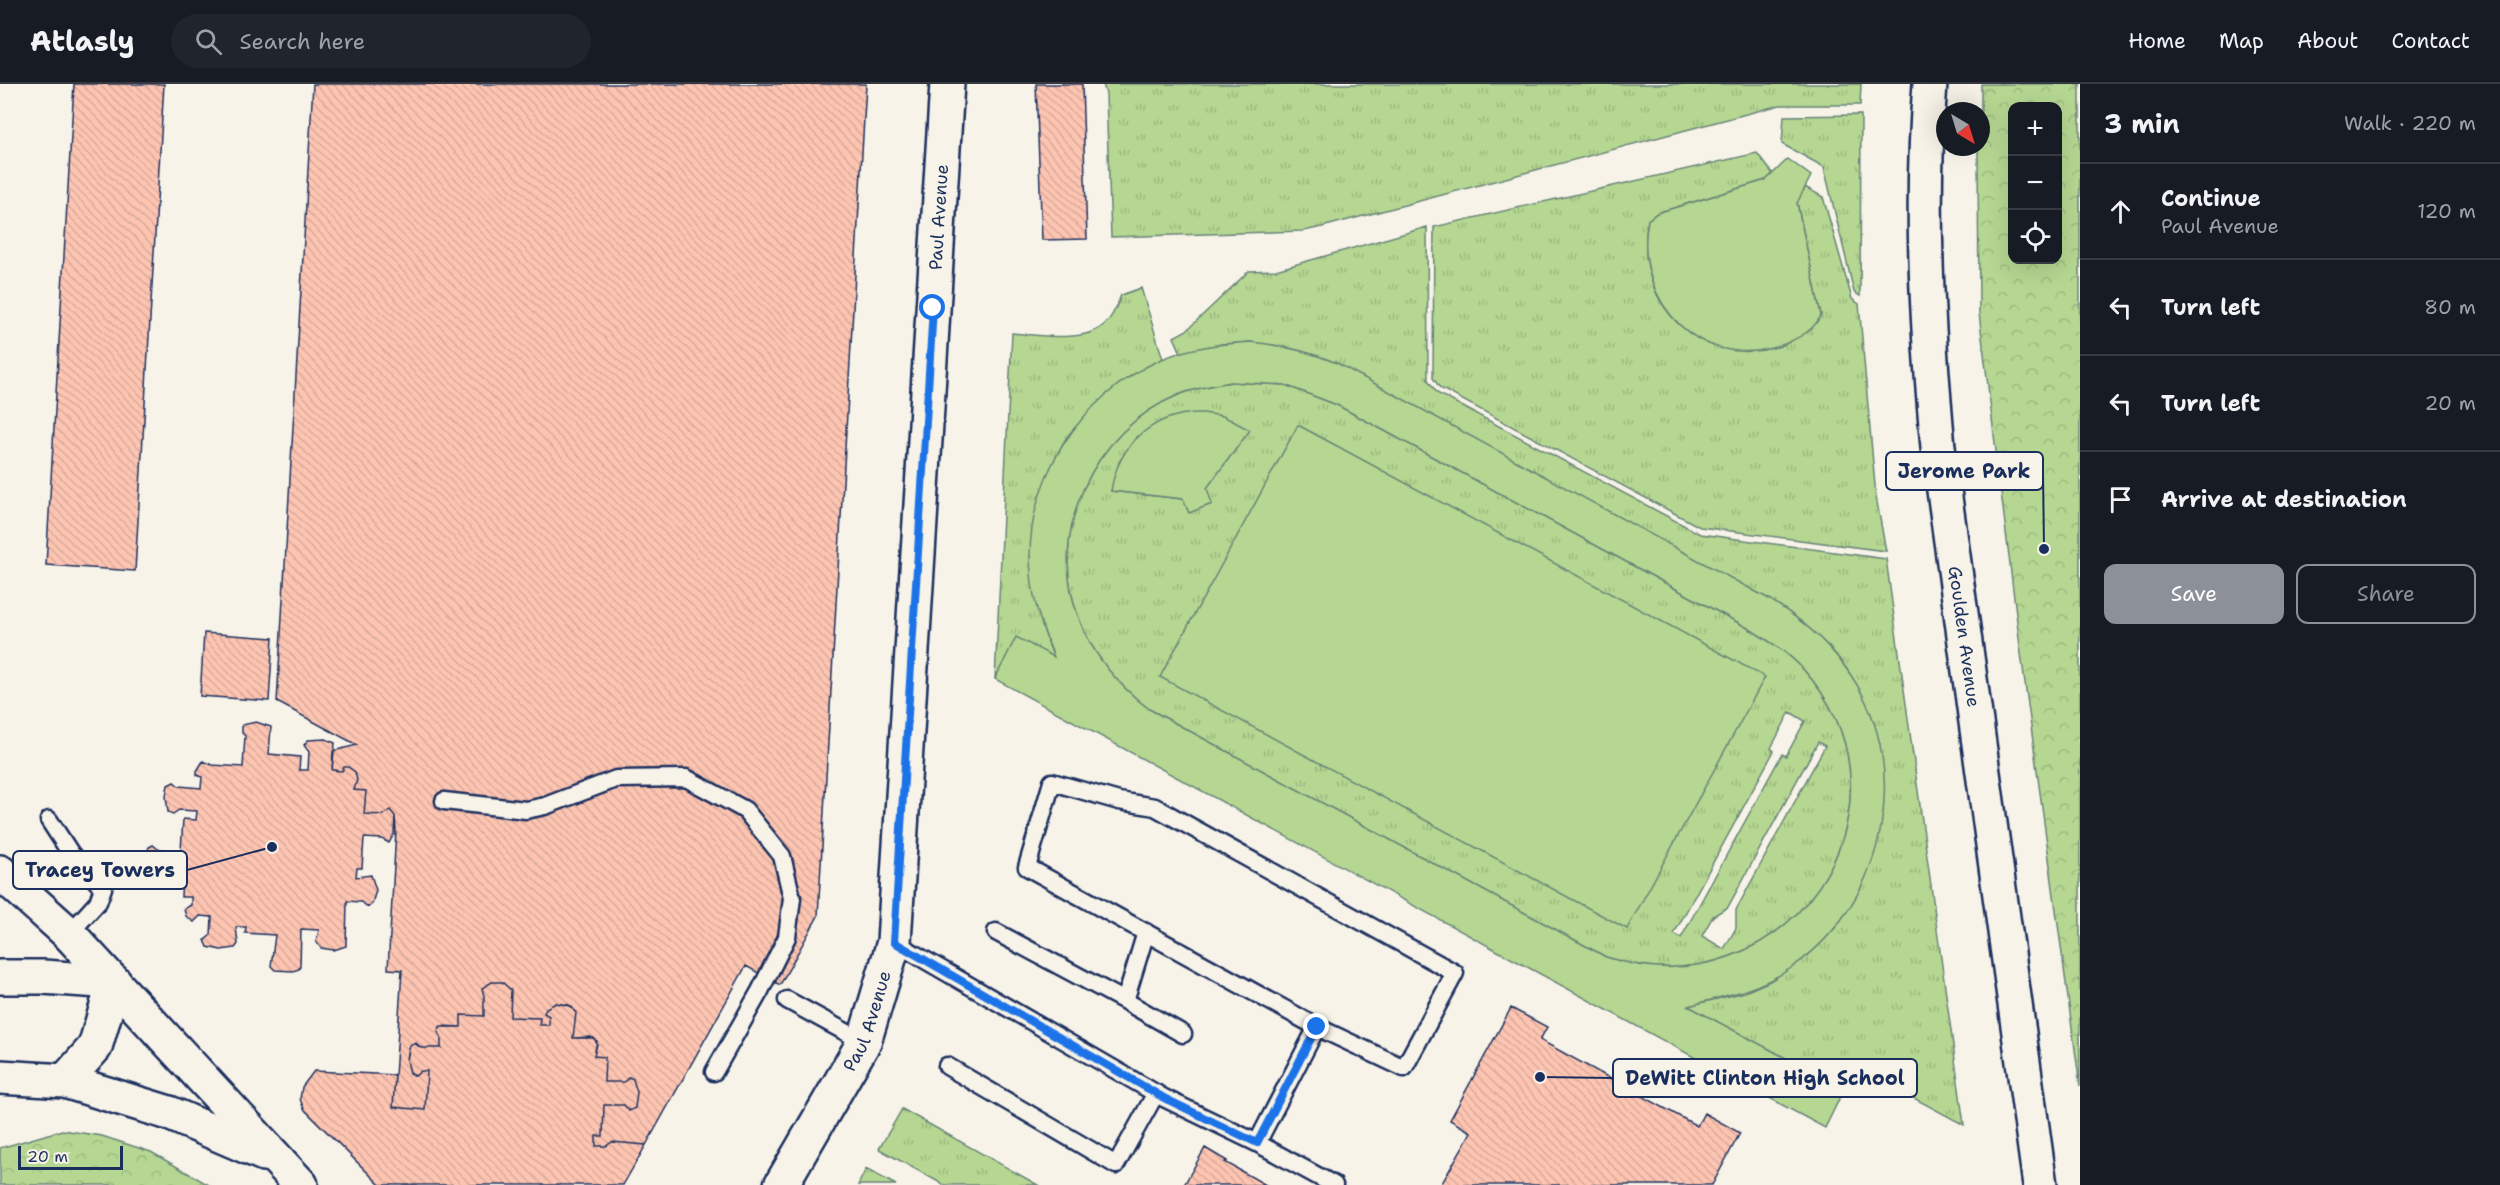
<!DOCTYPE html>
<html lang="en">
<head>
<meta charset="utf-8">
<style>
  :root { --surface:#171b24; --page:#20242c; --text:#f1f3f6; --muted:#9ea1a6; --line:#363941; --accent:#8c9099 }
  body { margin:0; font-family:"Shantell Sans",sans-serif; background:var(--page); color:var(--text) }
  .controls { position:absolute; right:18px; top:18px; display:grid; overflow:hidden; border-radius:12px; box-shadow:0 6px 24px #0002 }
  .controls button { width:54px; height:54px; display:grid; place-items:center; padding:0; border:0; border-bottom:2px solid var(--line); background:var(--surface); color:var(--text); font:30px sans-serif }
  .compass { position:absolute; left:1936px; top:18px; width:54px; height:54px; border-radius:50%; background:var(--surface); box-shadow:0 6px 24px #0002; rotate:142deg }
  .scale { position:absolute; left:18px; bottom:15px; width:105px; box-sizing:border-box; padding-left:6px; border:3px solid #1b2f5e; border-top:0; font-size:16px; line-height:21px; white-space:nowrap; color:#1b2f5e; -webkit-text-stroke:4px #f7f3e8; paint-order:stroke }
  .stop { position:absolute; width:18px; height:18px; margin:-14px; border:4px solid #1a73e8; border-radius:50%; background:#fff }
  .stop.end { background:#1a73e8; border-color:#fff; box-shadow:0 2px 6px #0008 }
  .list { margin:0; padding:0; list-style:none }
  h2 { display:flex; justify-content:space-between; align-items:center; height:78px; margin:0; padding:0 24px; font-size:26px }
  h2 small { font-size:20px; font-weight:400; color:var(--muted) }
  .list li { display:grid; grid-template-columns:39px 1fr auto; gap:18px; align-items:center; box-sizing:border-box; height:96px; padding:0 24px; border-top:2px solid var(--line) }
  .list b { display:block; font-size:22px; white-space:nowrap }
  .list p { margin:0; font-size:20px; white-space:nowrap; color:var(--muted) }
  .list em { font-size:20px; font-style:normal; color:var(--muted) }
  .actions { display:flex; gap:12px; padding:18px 24px }
  .actions a { flex:1; padding:14px 0; border:2px solid var(--accent); border-radius:12px; text-align:center; font-size:21px; color:var(--accent) }
  .actions .main { background:var(--accent); color:#fff }
  .icon { flex:none; width:33px; height:33px; fill:none; stroke:currentColor; stroke-width:2; stroke-linecap:round; stroke-linejoin:round }
  .map { position:relative; flex:none; width:2080px; height:1101px; overflow:hidden }
  header { display:flex; align-items:center; gap:36px; box-sizing:border-box; height:84px; padding:0 30px; background:var(--surface); border-bottom:2px solid var(--line) }
  header strong { font-size:28px }
  nav { display:flex; gap:33px; margin-inline-start:auto; font-size:21px }
  .search { width:420px; height:54px; background:var(--page); display:flex; align-items:center; gap:15px; box-sizing:border-box; padding:0 21px; border-radius:33px; color:var(--muted); font-size:22px }
  main { display:flex }
  aside { flex:1; background:var(--surface) }
  .map>svg:first-child { display:block }
</style>
</head>
<body>
<header>
<strong>Atlasly</strong>
<div class="search"><svg class="icon" aria-label="search" viewBox="0 0 24 24"><circle cx="10" cy="10" r="6"/><path d="M15 15l6 6"/></svg>Search here</div>
<nav><a>Home</a><a>Map</a><a>About</a><a>Contact</a></nav>
</header>
<main>
<div class="map">
<svg width="2080" height="1101" viewBox="0 0 2080 1101">
  <defs>
    <pattern id="grass-tufts" width="24" height="20" patternUnits="userSpaceOnUse" patternTransform="scale(1.5)"><rect width="24" height="20" fill="#b5d791"/><path d="M3 7l-1-3M5 7V3M7 7l1-3M15 17l-1-3M17 17v-4M19 17l1-3" fill="none" stroke="#9bb97f"/></pattern>
    <pattern id="forest-crowns" width="20" height="18" patternUnits="userSpaceOnUse" patternTransform="scale(1.5)"><rect width="20" height="18" fill="#b5d791"/><path d="M2 6a3 3 0 1 1 6 0M12 15a3 3 0 1 1 6 0" fill="none" stroke="#9bb97f"/></pattern>
    <pattern id="building-back-hatch" width="6" height="6" patternUnits="userSpaceOnUse" patternTransform="scale(1.5)"><rect width="6" height="6" fill="#fdc5b1"/><path d="M-1 5l2 2M0 0l6 6M5-1l2 2" fill="none" stroke="#d8aa9b"/></pattern>
  </defs>
  <rect width="100%" height="100%" fill="#f7f3e8"/>
  <filter id="ink" filterUnits="userSpaceOnUse"><feTurbulence type="fractalNoise" baseFrequency=".0167" numOctaves="2"/><feDisplacementMap in="SourceGraphic" scale="12" xChannelSelector="R" yChannelSelector="G"/><feConvolveMatrix kernelMatrix="1 2 1 2 8 2 1 2 1" color-interpolation-filters="sRGB"/></filter>
  <g filter="url(#ink)">
    <!-- grass -->
    <path fill="url(#grass-tufts)" stroke="#688378" stroke-width="1.5" fill-rule="evenodd" d="M 1103,0 L 1861,0 L 1860,21 L 1780,21 L 1322,143 L 1304,147 L 1111,153 L 1106,10 Z
      M 1861,31 L 1860,212 L 1854,208 L 1824,83 L 1782,60 L 1784,32 Z
      M 1757,69 L 1773,90 L 1766,96 L 1657,129 L 1648,136 C 1636,199 1672,260 1739,266 C 1756,268 1774,266 1789,258 C 1800,252 1811,239 1821,231 L 1797,118 L 1805,103 L 1823,113 L 1852,215 L 1859,220 L 1876,413 L 1886,467 L 1700,443 L 1440,304 L 1433,294 L 1434,143 Z
      M 1427,143 L 1428,296 L 1437,309 L 1700,450 L 1886,475 L 1964,1041 L 1856,983 L 1844,1005 L 1688,922 L 1745,908 L 1770,897 L 1794,882 L 1835,844 L 1880,660 L 1861,608 L 1846,584 L 1829,562 L 1251,258 L 1221,260 L 1181,269 L 1174,253 L 1187,246 L 1249,187 L 1276,186 Z
      M 1141,204 L 1163,275 C 1137,288 1123,301 1101,320 C 1091,329 1079,338 1071,348 C 1061,359 1055,375 1049,388 C 1022,450 1028,513 1054,574 L 1017,554 L 995,595 L 1012,249 C 1038,251 1086,260 1106,239 C 1114,231 1117,221 1121,211 Z
      M 1231,298 L 1285,301 L 1337,321 L 1748,544 C 1768,556 1788,568 1803,585 C 1928,723 1786,932 1606,873 L 1149,625 C 1119,602 1094,573 1080,537 C 1044,450 1093,346 1178,311 C 1195,304 1213,301 1231,298 ZM 1137,352 L 1212,420 L 1189,428 L 1183,415 L 1111,407 L 1119,378 ZM 1790,628 L 1805,637 L 1786,672 L 1782,670 L 1681,854 L 1674,850 L 1774,667 L 1771,664 ZM 1818,658 L 1825,662 L 1736,826 L 1736,844 L 1724,865 L 1702,852 L 1713,832 L 1728,823 Z
      M 902,1025 L 1038,1101 L 944,1101 L 879,1065 Z
      M 866,1085 L 896,1101 L 858,1101 Z"/>
    <!-- forest -->
    <path fill="url(#forest-crowns)" stroke="#688378" stroke-width="1.5" fill-rule="evenodd" d="M 1981,0 L 2080,0 L 2080,1002 L 2020,562 L 1979,229 L 1978,69 L 1978,63 L 1981,63 ZM 2058,22 L 2058,176 L 2012,176 L 2012,22 Z
      M 62,1046 L 102,1052 L 151,1068 L 209,1101 L 0,1101 L 0,1064 Z"/>
    <!-- pitch -->
    <path fill="#b5d791" stroke="#688378" stroke-width="1.5" fill-rule="evenodd" d="M 1788,75 L 1811,92 L 1797,119 L 1821,231 C 1814,246 1802,252 1787,259 C 1704,293 1632,219 1648,136 L 1657,129 L 1766,96 Z
      M 1251,258 C 1282,261 1308,267 1337,279 L 1771,516 C 1800,535 1825,555 1845,583 C 1915,676 1888,816 1794,882 C 1760,906 1727,911 1688,922 L 1844,1005 L 1825,1044 L 995,595 L 1016,553 L 1054,573 C 1043,546 1033,519 1031,490 C 1022,399 1080,311 1162,275 C 1190,263 1221,260 1251,258 ZM 1231,298 L 1285,301 L 1337,321 L 1748,544 C 1767,556 1788,568 1803,585 C 1928,723 1786,932 1606,873 L 1149,625 C 1119,602 1094,573 1080,537 C 1044,450 1093,346 1178,311 C 1195,304 1213,301 1231,298 Z
      M 1203,329 L 1223,332 L 1250,346 L 1207,404 L 1212,420 L 1189,429 L 1183,415 L 1111,407 C 1118,360 1154,328 1203,329 Z
      M 1298,341 L 1765,593 L 1627,845 L 1160,593 Z"/>
    <!-- building -->
    <path fill="url(#building-back-hatch)" stroke="#1b2f5e" stroke-width="1.5" d="M 74,0 L 164,0 L 135,487 L 46,481 Z
      M 313,0 L 866,0 L 818,832 L 780,901 L 746,882 L 646,1061 L 612,1058 L 606,1062 L 596,1062 L 596,1052 L 603,1052 L 604,1021 L 624,1021 L 629,1027 L 635,1024 L 637,1008 L 633,995 L 629,993 L 624,998 L 604,998 L 605,973 L 594,972 L 597,960 L 594,954 L 573,954 L 576,929 L 569,921 L 556,919 L 546,924 L 544,929 L 549,932 L 549,941 L 539,941 L 540,934 L 510,933 L 511,906 L 502,898 L 492,898 L 482,904 L 484,912 L 484,932 L 461,931 L 461,943 L 440,943 L 438,948 L 441,953 L 441,964 L 421,964 L 416,959 L 410,961 L 407,976 L 410,989 L 415,992 L 421,987 L 427,987 L 425,1026 L 393,1023 L 402,886 L 388,885 L 396,747 L 395,732 L 390,726 L 383,731 L 364,730 L 366,707 L 354,706 L 357,696 L 355,688 L 348,683 L 344,683 L 342,687 L 332,686 L 333,667 L 357,661 L 277,618 Z
      M 1036,0 L 1082,0 L 1087,155 L 1042,156 Z
      M 204,549 L 273,554 L 269,617 L 200,612 Z
      M 256,638 L 271,643 L 269,670 L 300,673 L 299,686 L 308,686 L 309,668 L 304,661 L 308,656 L 326,655 L 335,659 L 332,686 L 342,687 L 344,683 L 348,683 L 355,688 L 357,696 L 354,706 L 366,707 L 364,730 L 383,731 L 390,726 L 395,732 L 394,750 L 389,759 L 382,755 L 364,754 L 362,784 L 357,784 L 356,793 L 371,791 L 376,806 L 372,820 L 368,823 L 361,818 L 347,817 L 346,862 L 334,866 L 321,864 L 316,858 L 319,846 L 301,845 L 300,882 L 299,885 L 293,887 L 275,886 L 271,882 L 275,851 L 245,849 L 246,843 L 236,843 L 238,860 L 235,864 L 221,866 L 208,863 L 205,856 L 211,851 L 212,833 L 200,832 L 194,838 L 186,832 L 184,825 L 191,821 L 191,813 L 181,813 L 182,791 L 157,789 L 151,794 L 145,789 L 144,775 L 149,763 L 153,761 L 158,765 L 181,767 L 183,735 L 196,736 L 197,727 L 179,726 L 173,730 L 168,728 L 166,712 L 168,701 L 174,698 L 179,702 L 201,704 L 202,693 L 197,691 L 197,687 L 203,677 L 212,681 L 243,683 L 245,652 L 242,649 L 242,641 Z
      M 492,898 L 502,898 L 511,906 L 510,933 L 540,934 L 539,941 L 549,941 L 549,932 L 544,929 L 546,924 L 556,919 L 571,922 L 576,929 L 573,954 L 591,953 L 597,957 L 594,972 L 605,973 L 604,998 L 624,998 L 629,993 L 633,995 L 637,1008 L 635,1024 L 629,1027 L 624,1021 L 604,1021 L 603,1052 L 596,1052 L 596,1062 L 606,1062 L 612,1058 L 646,1061 L 623,1101 L 380,1101 L 304,1025 L 300,1015 L 302,1003 L 314,987 L 395,991 L 393,1023 L 425,1026 L 427,987 L 421,987 L 415,992 L 410,989 L 407,976 L 409,963 L 414,959 L 421,964 L 441,964 L 441,953 L 438,947 L 441,942 L 461,943 L 461,931 L 484,932 L 484,912 L 482,904 Z
      M 1511,924 L 1547,943 L 1540,956 L 1697,1042 L 1704,1029 L 1740,1049 L 1712,1101 L 1441,1101 L 1471,1048 L 1450,1036 Z
      M 1205,1064 L 1227,1077 L 1225,1078 L 1266,1101 L 1184,1101 Z"/>
    <g fill="none" stroke-linecap="round" stroke-linejoin="round">
      <!-- lane casing -->
      <g stroke="#1b2f5e" stroke-width="21">
        <path id="lane" d="M 444,717 L 526,726 L 545,722 L 616,695 L 686,694 L 745,726 L 782,772 L 792,814 L 787,853 L 760,907 L 714,988
          M 49,736 L 71,770 L 103,804 L 98,818 L 69,850
          M 996,848 L 1125,917
          M 1146,848 L 1125,917 L 1183,950
          M 894,858 L 1164,1014 L 1257,1059 L 1317,943 L 1027,783 L 1052,698 L 1119,717 L 1155,723 L 1455,889 L 1404,984 L 1317,943
          M 787,916 L 864,958
          M 947,982 L 1116,1081 L 1156,1009
          M 1257,1059 L 1334,1101"/>
      </g>
      <!-- street casing -->
      <g stroke="#1b2f5e" stroke-width="38">
        <g id="street">
          <path id="s1" d="M 1930,0 C 1920,121 1927,243 1938,363 L 2040,1101"/>
          <path d="M 0,788 L 69,850 L 301,1101"/>
          <path d="M 0,893 L 43,893 L 114,898"/>
          <path d="M 0,993 L 65,997 L 169,1029 L 264,1070"/>
          <path d="M 65,997 L 95,963 L 114,898"/>
          <path id="s2" d="M 781,1101 L 864,958 L 894,858 L 947,0"/>
        </g>
      </g>
      <!-- lane -->
      <use href="#lane" stroke="#f7f3e8" stroke-width="16"/>
      <!-- street -->
      <use href="#street" stroke="#f7f3e8" stroke-width="33"/>
    </g>
  </g>
  <g fill="none" stroke-linecap="round" stroke-linejoin="round" filter="url(#ink)">
    <!-- route -->
    <path stroke="#1a73e8" stroke-width="8" d="M 933,224 L 894,858 L 1164,1014 L 1257,1059 L 1317,943"/>
  </g>
  <g text-anchor="middle" stroke-width="4.5" stroke-linejoin="round" paint-order="stroke">
    <!-- street labels -->
    <g font-size="18" fill="#1b2f5e" stroke="#f7f3e8">
      <text dy="6" stroke="none"><textPath href="#s2" startOffset="996">Paul Avenue</textPath></text>
      <text dy="6" stroke="none"><textPath href="#s1" startOffset="555">Goulden Avenue</textPath></text>
      <text dy="6" stroke="none"><textPath href="#s2" startOffset="186">Paul Avenue</textPath></text>
    </g>
  </g>
  <!-- callouts -->
  <path fill="none" stroke="#1b2f5e" stroke-width="2" d="M2044 465L2043 387M272 763L187 786M1540 993L1613 994"/>
  <g fill="#1b2f5e" stroke="#f7f3e8" stroke-width="2">
    <circle cx="2044" cy="465" r="6"/>
    <circle cx="272" cy="763" r="6"/>
    <circle cx="1540" cy="993" r="6"/>
  </g>
  <g fill="#f7f3e8" stroke="#1b2f5e" stroke-width="2">
    <rect x="1886" y="368" width="157" height="38" rx="6"/>
    <rect x="13" y="767" width="174" height="38" rx="6"/>
    <rect x="1613" y="975" width="304" height="38" rx="6"/>
  </g>
  <g font-size="20" text-anchor="middle" font-weight="bold" fill="#1b2f5e">
    <text x="1964" y="394">Jerome Park</text>
    <text x="100" y="793">Tracey Towers</text>
    <text x="1765" y="1001">DeWitt Clinton High School</text>
  </g>
</svg>
<div class="controls">
<button>+</button>
<button>−</button>
<button><svg class="icon" aria-label="locate" viewBox="0 0 24 24"><circle cx="12" cy="12" r="6"/><path d="M12 2v4M12 18v4M2 12h4M18 12h4"/></svg></button>
</div>
<svg class="compass" viewBox="-18 -18 36 36"><path d="M0-13l5 13h-10z" fill="#e53935"/><path d="M0 13l5-13h-10z" fill="#9ea1a6"/></svg>
<div class="scale">20 m</div>
<div class="stop" style="left:933px;top:224px"></div>
<div class="stop end" style="left:1317px;top:943px"></div>
</div>
<aside>
<h2>3 min<small>Walk · 220 m</small></h2>
<ul class="list">
<li><svg class="icon" aria-label="ahead" viewBox="0 0 24 24"><path d="M12 20V5M6 11l6-6 6 6"/></svg><div><b>Continue</b><p>Paul Avenue</p></div><em>120 m</em></li>
<li><svg class="icon" aria-label="left" viewBox="0 0 24 24"><path d="M17 20v-9H6M10 6l-5 5 5 5"/></svg><div><b>Turn left</b></div><em>80 m</em></li>
<li><svg class="icon" aria-label="left" viewBox="0 0 24 24"><path d="M17 20v-9H6M10 6l-5 5 5 5"/></svg><div><b>Turn left</b></div><em>20 m</em></li>
<li><svg class="icon" aria-label="arrive" viewBox="0 0 24 24"><path d="M6 21V4h12l-3 4 3 4H6"/></svg><div><b>Arrive at destination</b></div></li>
</ul>
<div class="actions"><a class="main">Save</a><a>Share</a></div>
</aside>
</main>
</body>
</html>
